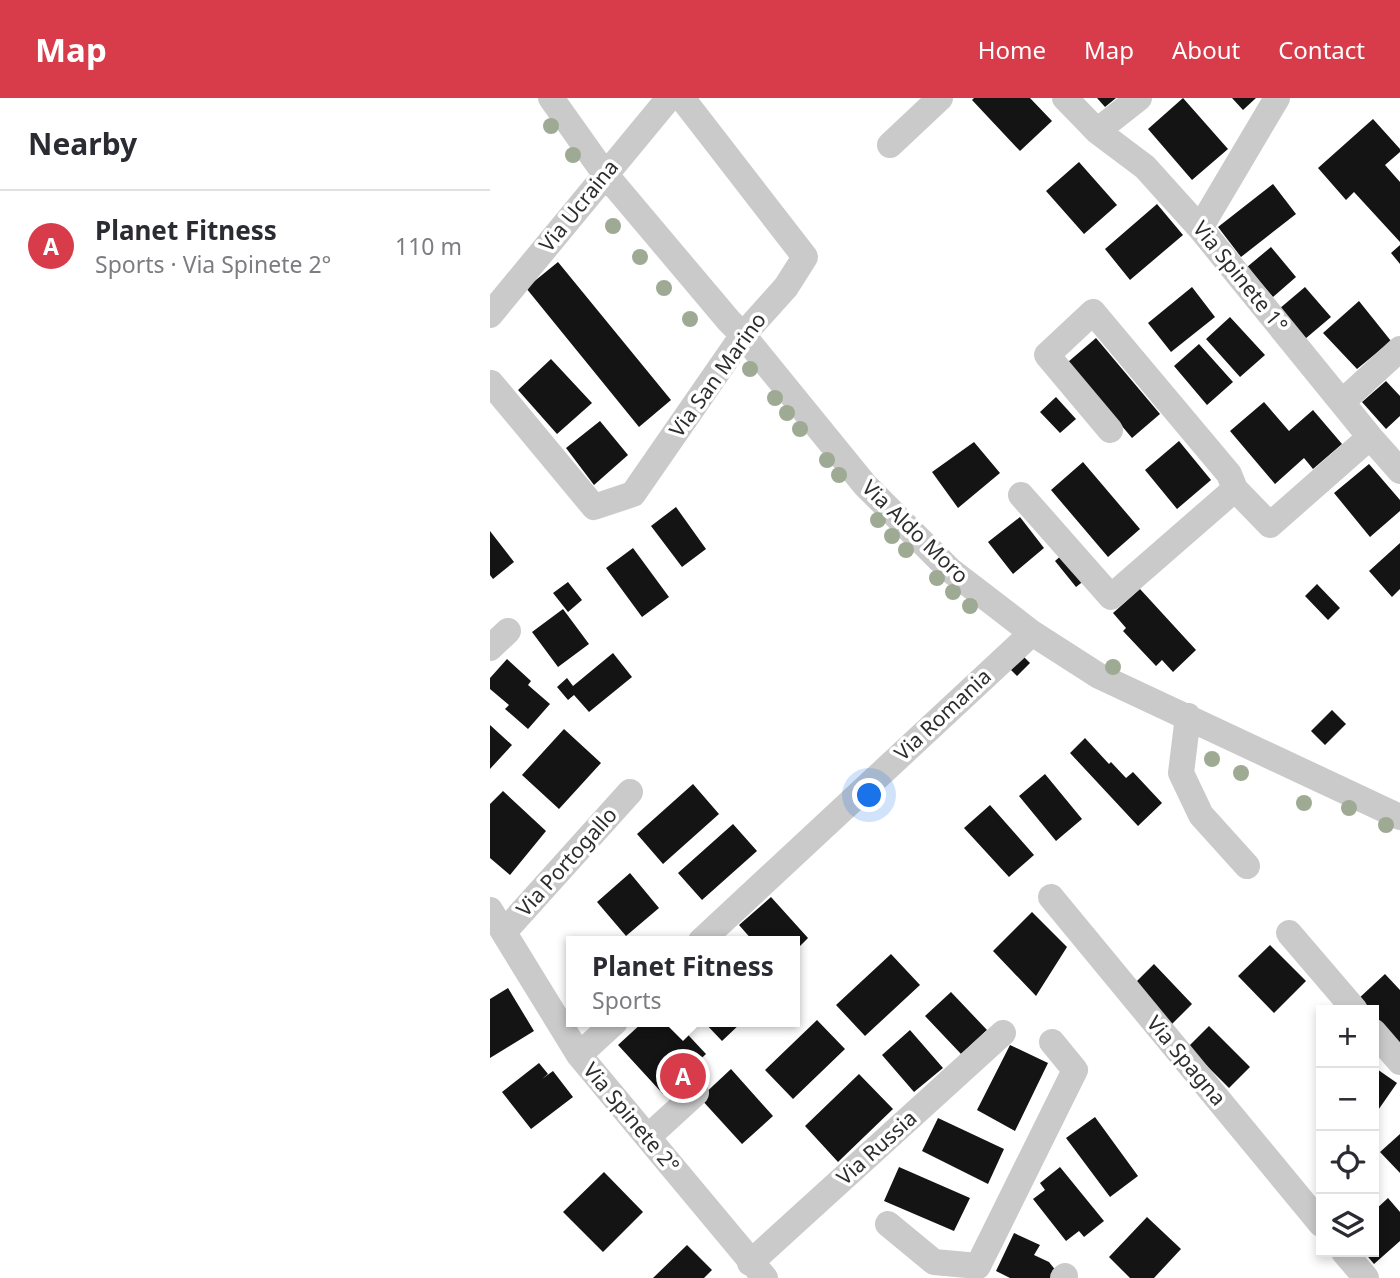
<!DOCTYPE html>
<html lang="en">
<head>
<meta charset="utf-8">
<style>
  :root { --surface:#fff; --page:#f7f7f7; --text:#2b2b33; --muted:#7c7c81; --line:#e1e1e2; --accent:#d83b4a }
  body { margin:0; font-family:"Noto Sans",sans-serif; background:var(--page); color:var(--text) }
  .controls { position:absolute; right:21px; bottom:21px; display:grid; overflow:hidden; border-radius:0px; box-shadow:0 4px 10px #0003 }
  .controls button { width:63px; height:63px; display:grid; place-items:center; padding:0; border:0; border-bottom:2px solid var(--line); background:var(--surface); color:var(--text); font:35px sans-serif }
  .you { position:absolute; left:380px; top:698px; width:24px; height:24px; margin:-18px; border:5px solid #fff; border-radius:50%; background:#1a73e8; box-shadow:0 0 0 10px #1a73e833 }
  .badge { display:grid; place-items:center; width:46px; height:46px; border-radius:50%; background:var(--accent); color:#fff; font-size:23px; font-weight:700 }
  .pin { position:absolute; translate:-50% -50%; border:4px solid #fff; box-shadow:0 2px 7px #0006 }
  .popup { position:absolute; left:76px; top:838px; width:234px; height:91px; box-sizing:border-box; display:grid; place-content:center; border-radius:0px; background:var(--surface); filter:drop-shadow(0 2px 5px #0005); font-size:23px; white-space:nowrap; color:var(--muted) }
  .popup b { font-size:26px; color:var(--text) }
  .popup::after { content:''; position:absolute; left:50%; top:100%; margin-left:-14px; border:14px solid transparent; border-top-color:var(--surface) }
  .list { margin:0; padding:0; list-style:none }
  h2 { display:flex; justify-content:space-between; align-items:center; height:91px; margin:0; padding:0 28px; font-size:30px }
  h2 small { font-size:23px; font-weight:400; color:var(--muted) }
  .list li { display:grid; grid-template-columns:46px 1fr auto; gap:21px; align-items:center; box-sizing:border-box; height:112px; padding:0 28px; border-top:2px solid var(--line) }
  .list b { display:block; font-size:26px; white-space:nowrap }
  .list p { margin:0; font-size:23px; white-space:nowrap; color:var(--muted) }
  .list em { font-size:23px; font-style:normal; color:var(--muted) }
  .icon { flex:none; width:38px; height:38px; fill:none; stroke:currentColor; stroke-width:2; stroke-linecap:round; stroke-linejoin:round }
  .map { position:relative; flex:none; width:910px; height:1180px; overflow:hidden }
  header { display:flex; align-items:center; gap:42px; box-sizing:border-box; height:98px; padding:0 35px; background:var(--accent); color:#fff }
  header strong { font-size:33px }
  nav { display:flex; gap:38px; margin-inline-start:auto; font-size:24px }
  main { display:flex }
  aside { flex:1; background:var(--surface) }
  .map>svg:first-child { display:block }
</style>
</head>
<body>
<header>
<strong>Map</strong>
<nav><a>Home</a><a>Map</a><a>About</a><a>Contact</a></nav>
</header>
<main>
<aside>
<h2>Nearby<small></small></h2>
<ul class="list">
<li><span class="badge">A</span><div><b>Planet Fitness</b><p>Sports · Via Spinete 2°</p></div><em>110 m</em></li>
</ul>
</aside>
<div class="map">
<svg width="910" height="1180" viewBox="0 0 910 1180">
  <rect width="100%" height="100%" fill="#fff"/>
  <!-- building -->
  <path fill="#141414" d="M 484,0 L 540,0 L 562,23 L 530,53 L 482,2 Z
    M 607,0 L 626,0 L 615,9 Z
    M 693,0 L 738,51 L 702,82 L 658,31 Z
    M 742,0 L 766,0 L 753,12 Z
    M 883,21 L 910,51 L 910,54 L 895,67 L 910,84 L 910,144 L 864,94 L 856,102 L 828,70 Z
    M 589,64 L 627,107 L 594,136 L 556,93 Z
    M 783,86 L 806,116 L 751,159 L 728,129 Z
    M 667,106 L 693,137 L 640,182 L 615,151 Z
    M 910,147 L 910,166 L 901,155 Z
    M 781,149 L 806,179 L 783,199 L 757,169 Z
    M 68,164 L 181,302 L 149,329 L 36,190 Z
    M 702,189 L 725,219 L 681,254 L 658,225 Z
    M 815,189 L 841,219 L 815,241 L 789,211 Z
    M 869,203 L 901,243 L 867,271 L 833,235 Z
    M 740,219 L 775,257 L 750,279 L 716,241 Z
    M 606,240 L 670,316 L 642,340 L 578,264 Z
    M 709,246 L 743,284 L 717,307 L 684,268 Z
    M 61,261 L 102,305 L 67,336 L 28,292 Z
    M 896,283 L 910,298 L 910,318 L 896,331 L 872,304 Z
    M 566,299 L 586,321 L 570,335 L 550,314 Z
    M 774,304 L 799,333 L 823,312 L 852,346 L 823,371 L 814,360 L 785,386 L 740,333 Z
    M 110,323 L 138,357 L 104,387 L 76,350 Z
    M 689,343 L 721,382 L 687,411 L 655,372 Z
    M 484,344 L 510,375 L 468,410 L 442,374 Z
    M 593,364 L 650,431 L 618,459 L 561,392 Z
    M 879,366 L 910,402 L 910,413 L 880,439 L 844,395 Z
    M 186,409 L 216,451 L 192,469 L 161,428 Z
    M 530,419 L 554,450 L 523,476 L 498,444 Z
    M 0,433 L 24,464 L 3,481 L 0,477 Z
    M 910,445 L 910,491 L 902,499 L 879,473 Z
    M 143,450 L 179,499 L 152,519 L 116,470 Z
    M 573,456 L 595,482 L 586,489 L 565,463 Z
    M 78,484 L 92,502 L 78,514 L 63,495 Z
    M 827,486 L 850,510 L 838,522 L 815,498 Z
    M 650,491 L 706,552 L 683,574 L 672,562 L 666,568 L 633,533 L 636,530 L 623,515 Z
    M 73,511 L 99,546 L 68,569 L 42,534 Z
    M 123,555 L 142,579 L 99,614 L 84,597 L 78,602 L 67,589 L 77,580 L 83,588 Z
    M 532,557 L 540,565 L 527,578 L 519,570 Z
    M 17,561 L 41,583 L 38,587 L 60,606 L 38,631 L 15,611 L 19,607 L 0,591 L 0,580 Z
    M 842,612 L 856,626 L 835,647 L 821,633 Z
    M 0,627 L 22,647 L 0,671 Z
    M 74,631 L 111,665 L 69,711 L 32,677 Z
    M 595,640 L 619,666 L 621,664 L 636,680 L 643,674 L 672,705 L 648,728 L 580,655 Z
    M 555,676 L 592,721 L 566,743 L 529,698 Z
    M 203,686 L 229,716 L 173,766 L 147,736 Z
    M 13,693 L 56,733 L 20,777 L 0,760 L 0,706 Z
    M 500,707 L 544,757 L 519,779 L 474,730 Z
    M 243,726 L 267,753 L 212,802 L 188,775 Z
    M 140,775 L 169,810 L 136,838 L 107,804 Z
    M 281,799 L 318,840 L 305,853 L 305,843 L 263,843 L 249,827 Z
    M 542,814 L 577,849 L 546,898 L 503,853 Z
    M 780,847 L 816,883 L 784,915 L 748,878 Z
    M 401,856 L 430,887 L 375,938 L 346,907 Z
    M 664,866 L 702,906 L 682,926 L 644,886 Z
    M 895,876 L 910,892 L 910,949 L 884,920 L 884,912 L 876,912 L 867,902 Z
    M 18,890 L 44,933 L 0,960 L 0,901 Z
    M 461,894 L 497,932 L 471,956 L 435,918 Z
    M 327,922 L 355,951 L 303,1001 L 275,972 Z
    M 153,924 L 186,924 L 216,956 L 173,996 L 128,947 Z
    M 214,924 L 252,924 L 232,943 Z
    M 719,928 L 760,969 L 739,990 L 698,949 Z
    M 420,932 L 453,970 L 424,994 L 392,957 Z
    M 520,947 L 558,965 L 525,1033 L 487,1012 Z
    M 49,965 L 58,976 L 52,981 L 63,973 L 83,999 L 41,1031 L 12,994 Z
    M 884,969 L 907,985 L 884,1018 Z
    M 241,971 L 283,1018 L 252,1046 L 210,1000 Z
    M 369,976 L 403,1011 L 348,1064 L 315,1028 Z
    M 605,1019 L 648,1078 L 620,1099 L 576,1040 Z
    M 448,1020 L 514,1051 L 498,1086 L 432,1053 Z
    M 910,1036 L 910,1075 L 890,1054 Z
    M 409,1069 L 480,1100 L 464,1133 L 394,1103 Z
    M 570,1069 L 614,1123 L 594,1139 L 589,1133 L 576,1143 L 543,1101 L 555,1092 L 550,1085 Z
    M 114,1074 L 153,1114 L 113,1154 L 73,1114 Z
    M 898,1100 L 910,1114 L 910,1143 L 884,1166 L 874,1154 L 884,1154 L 884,1113 Z
    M 657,1119 L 691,1151 L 664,1180 L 640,1180 L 619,1159 Z
    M 524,1135 L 550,1147 L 544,1157 L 559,1164 L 567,1174 L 565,1180 L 520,1180 L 506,1173 Z
    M 197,1147 L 222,1172 L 214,1180 L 163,1180 Z"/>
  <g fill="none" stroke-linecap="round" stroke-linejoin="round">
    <!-- minor -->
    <path stroke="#cacaca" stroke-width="26" d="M 61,0 L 115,76 L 239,223 L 253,237 L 375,387 L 460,472 L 542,535 L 609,578 L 910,719
      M 575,0 L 607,33 L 655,69 L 710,130 L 880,339 L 910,373
      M 607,33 L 649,0
      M 400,47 L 450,0
      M 710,130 L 787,0
      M 0,217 L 179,0
      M 1,285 L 104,409 L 143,396 L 253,237 L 296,189 L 315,159 L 192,0
      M 852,304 L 910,251
      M 620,332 L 557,257 L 603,214 L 739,376 L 745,391
      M 531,397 L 621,499 L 745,391 L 780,427 L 880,339
      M 0,550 L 18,533
      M 698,618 L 691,675 L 711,717 L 757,768
      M 561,799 L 831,1126
      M 0,812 L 89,957 L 275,1180
      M 14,834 L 140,694
      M 799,835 L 865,912
      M 211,843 L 542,535
      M 884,934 L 910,964
      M 89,957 L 125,924
      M 158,1039 L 206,995
      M 398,1126 L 444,1164 L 488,1168 L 585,972 L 562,944
      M 854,1154 L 876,1180
      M 260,1165 L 513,935
      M 573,1180 L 575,1178"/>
  </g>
  <!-- trees -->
  <g fill="#9faa95">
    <circle cx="61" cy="28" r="8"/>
    <circle cx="83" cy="57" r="8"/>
    <circle cx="123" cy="128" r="8"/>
    <circle cx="150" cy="159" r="8"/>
    <circle cx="174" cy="190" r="8"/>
    <circle cx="200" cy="221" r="8"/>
    <circle cx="260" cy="271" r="8"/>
    <circle cx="285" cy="300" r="8"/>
    <circle cx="297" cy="315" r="8"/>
    <circle cx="310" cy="331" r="8"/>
    <circle cx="337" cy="362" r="8"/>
    <circle cx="349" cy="377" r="8"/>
    <circle cx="388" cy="422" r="8"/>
    <circle cx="402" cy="438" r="8"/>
    <circle cx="416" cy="452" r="8"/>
    <circle cx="447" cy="480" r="8"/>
    <circle cx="463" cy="494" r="8"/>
    <circle cx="480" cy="508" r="8"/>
    <circle cx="623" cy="569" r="8"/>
    <circle cx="722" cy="661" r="8"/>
    <circle cx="751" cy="675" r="8"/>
    <circle cx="814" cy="705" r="8"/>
    <circle cx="859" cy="710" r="8"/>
    <circle cx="896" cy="727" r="8"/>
  </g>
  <g text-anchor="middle" stroke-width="7" stroke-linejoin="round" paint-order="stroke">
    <!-- street labels -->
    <g font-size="21" fill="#2d2d2d" stroke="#fff">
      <text transform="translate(89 108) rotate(-51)" y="7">Via Ucraina</text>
      <text transform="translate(750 179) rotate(51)" y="7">Via Spinete 1°</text>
      <text transform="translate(228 277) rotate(-54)" y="7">Via San Marino</text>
      <text transform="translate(425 434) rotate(44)" y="7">Via Aldo Moro</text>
      <text transform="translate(453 617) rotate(-43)" y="7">Via Romania</text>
      <text transform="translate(77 764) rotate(-48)" y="7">Via Portogallo</text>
      <text transform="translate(696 963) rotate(50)" y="7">Via Spagna</text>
      <text transform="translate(141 1020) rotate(50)" y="7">Via Spinete 2°</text>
      <text transform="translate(387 1050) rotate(-42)" y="7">Via Russia</text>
    </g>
  </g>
</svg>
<div class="controls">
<button>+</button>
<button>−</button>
<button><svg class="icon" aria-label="locate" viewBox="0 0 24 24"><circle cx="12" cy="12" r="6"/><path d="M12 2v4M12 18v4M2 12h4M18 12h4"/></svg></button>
<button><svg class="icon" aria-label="layers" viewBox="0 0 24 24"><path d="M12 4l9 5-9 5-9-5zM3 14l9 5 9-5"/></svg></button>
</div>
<div class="you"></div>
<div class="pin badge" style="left:193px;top:978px">A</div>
<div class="popup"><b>Planet Fitness</b>Sports</div>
</div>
</main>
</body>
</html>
